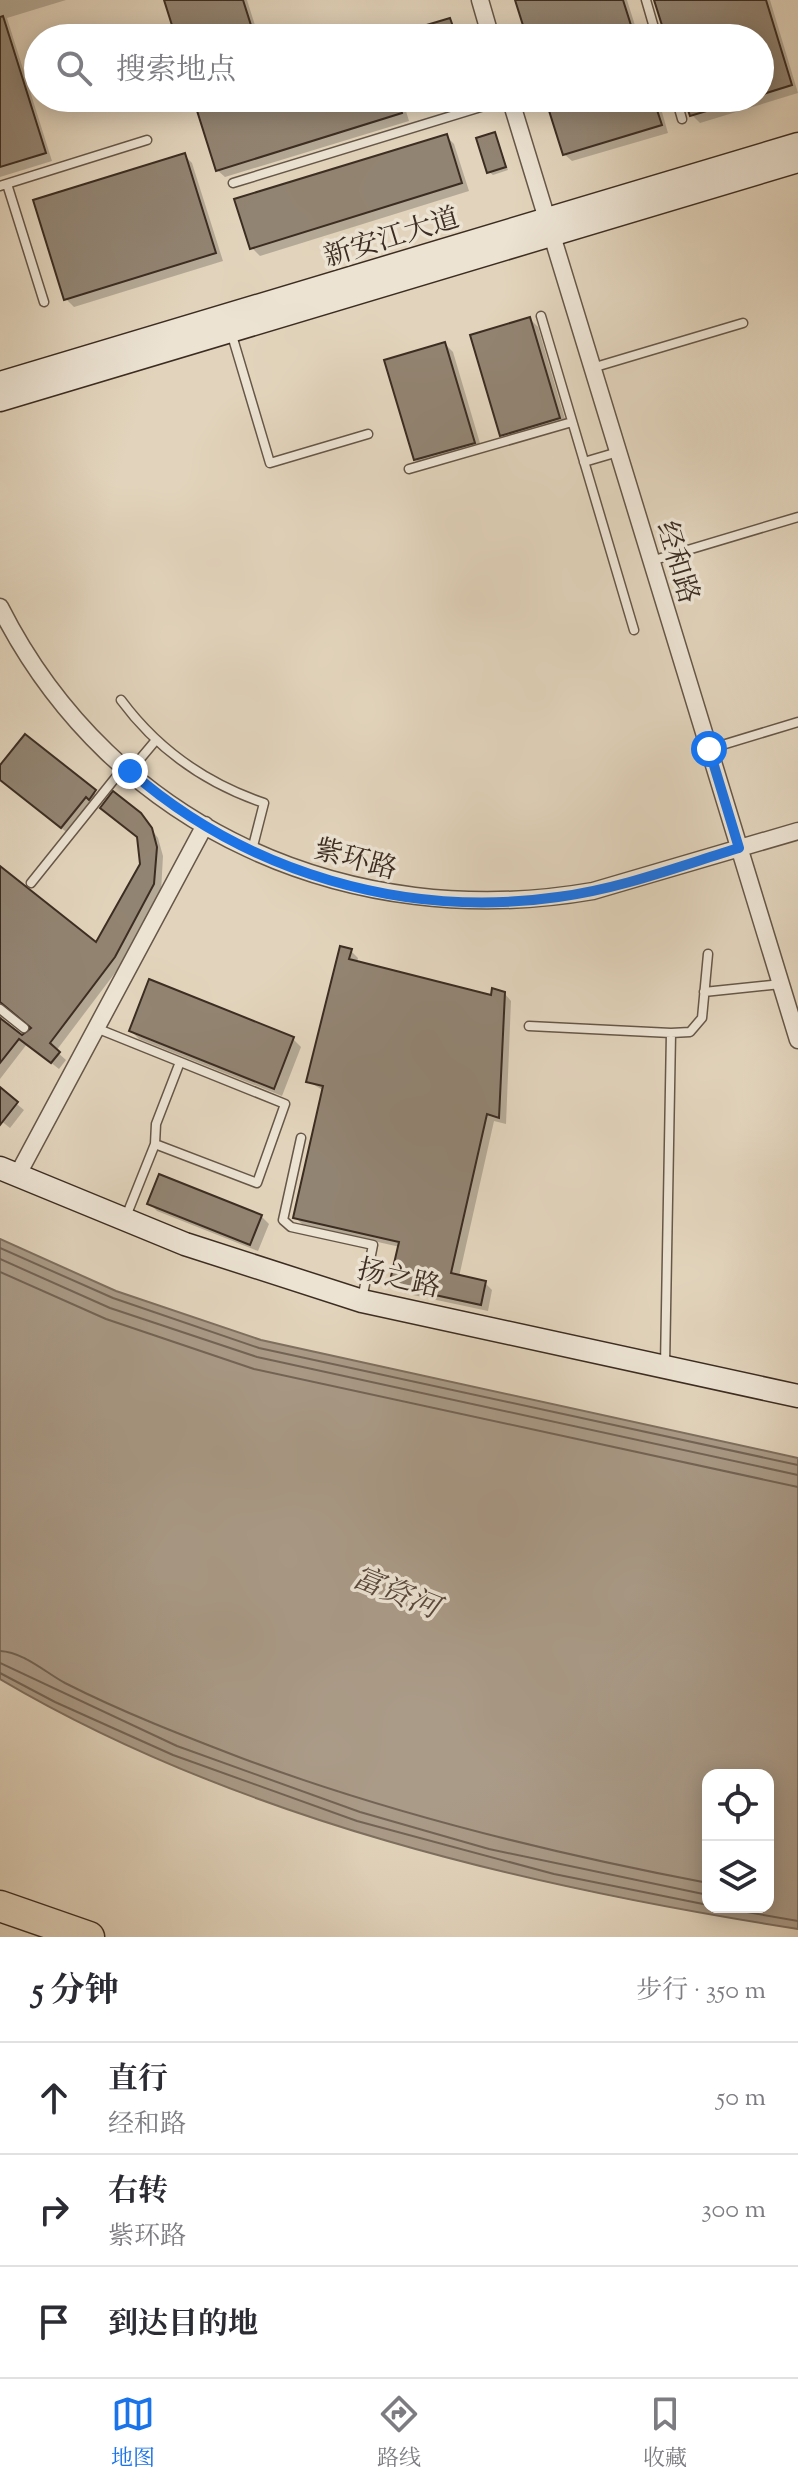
<!DOCTYPE html>
<html lang="zh">
<head>
<meta charset="utf-8">
<style>
  :root { --surface:#fff; --page:#f7f7f7; --text:#2b2b33; --muted:#7c7c81; --line:#e1e1e2; --accent:#1a73e8 }
  body { margin:0; font-family:"Sorts Mill Goudy","Noto Serif SC",serif; background:var(--page); color:var(--text) }
  .controls { position:absolute; right:24px; bottom:24px; display:grid; overflow:hidden; border-radius:16px; box-shadow:0 4px 20px #0003 }
  .controls button { width:72px; height:72px; display:grid; place-items:center; padding:0; border:0; border-bottom:2px solid var(--line); background:var(--surface); color:var(--text); font:40px sans-serif }
  .stop { position:absolute; width:24px; height:24px; margin:-18px; border:6px solid #1a73e8; border-radius:50%; background:#fff }
  .stop.end { background:#1a73e8; border-color:#fff; box-shadow:0 2px 8px #0008 }
  .list { margin:0; padding:0; list-style:none }
  h2 { display:flex; justify-content:space-between; align-items:center; height:104px; margin:0; padding:0 32px; font-size:34px }
  h2 small { font-size:26px; font-weight:400; color:var(--muted) }
  .list li { display:grid; grid-template-columns:52px 1fr auto; gap:24px; align-items:center; box-sizing:border-box; height:112px; padding:0 32px; border-top:2px solid var(--line) }
  .list b { display:block; font-size:30px; white-space:nowrap }
  .list p { margin:0; font-size:26px; white-space:nowrap; color:var(--muted) }
  .list em { font-size:26px; font-style:normal; color:var(--muted) }
  .icon { flex:none; width:44px; height:44px; fill:none; stroke:currentColor; stroke-width:2; stroke-linecap:round; stroke-linejoin:round }
  .map { position:relative; flex:none; width:798px; height:1937px; overflow:hidden }
  .search { position:absolute; background:var(--surface); box-shadow:0 4px 20px #0003; left:24px; right:24px; top:24px; height:88px; display:flex; align-items:center; gap:20px; box-sizing:border-box; padding:0 28px; border-radius:44px; color:var(--muted); font-size:30px }
  .sheet { height:440px; background:var(--surface) }
  nav { display:flex; justify-content:space-around; align-items:center; box-sizing:border-box; height:112px; border-top:2px solid var(--line); background:var(--surface); font-size:22px; color:var(--muted) }
  nav a { display:grid; justify-items:center; gap:4px }
  nav .on { color:var(--accent) }
  .map>svg:first-child { display:block }
</style>
</head>
<body>
<div class="map">
<svg width="798" height="1937" viewBox="0 0 798 1937">
  <rect width="100%" height="100%" fill="#e2d4bc"/>
  <filter id="stains"><feTurbulence type="fractalNoise" baseFrequency=".0025" numOctaves="4"/><feColorMatrix values="0 0 0 0 .2 0 0 0 0 .09 0 0 0 0 .02 0 0 0 .5 -.17"/></filter>
  <radialGradient id="worn" r=".72"><stop offset=".6" stop-color="#630" stop-opacity="0"/><stop offset="1" stop-color="#630" stop-opacity=".3"/></radialGradient>
  <!-- water -->
  <path fill="#aa9b88" stroke="#7e6f5f" stroke-width="2" fill-rule="evenodd" d="M 0,1239 L 116,1291 L 261,1340 L 798,1458 L 798,1929 C 528,1887 237,1819 0,1679 ZM 708,1775 L 768,1775 L 768,1907 L 708,1907 Z"/>
  <!-- shadow -->
  <path fill="#0003" fill-rule="evenodd" d="M 0,0 L 66,0 L 7,18 L 52,161 L 0,177 Z
    M 166,0 L 247,0 L 259,38 L 178,38 Z
    M 517,0 L 627,0 L 639,38 L 529,38 Z
    M 656,0 L 770,0 L 798,93 L 700,123 L 692,115 L 686,98 L 760,98 L 760,38 L 668,38 Z
    M 450,20 L 461,38 L 387,38 Z
    M 196,98 L 402,98 L 409,121 L 225,177 L 217,170 Z
    M 547,98 L 658,98 L 668,133 L 572,161 L 564,154 Z
    M 495,135 L 508,170 L 493,175 L 489,172 Z
    M 446,136 L 454,144 L 469,191 L 260,256 L 252,248 Z
    M 184,155 L 192,163 L 223,261 L 74,307 L 66,299 Z
    M 530,319 L 538,327 L 567,426 L 509,442 L 501,435 Z
    M 445,344 L 453,352 L 482,450 L 423,467 L 415,459 Z
    M 25,737 L 103,800 L 70,835 L 0,779 L 0,769 Z
    M 140,814 L 158,838 L 163,856 L 161,892 L 121,965 L 56,1051 L 66,1060 L 59,1069 L 27,1044 L 0,1079 L 0,868 L 96,945 L 142,864 ZM 13,1010 L 31,1024 L 31,1035 L 20,1036 L 2,1022 L 2,1011 Z
    M 351,951 L 358,958 L 357,964 L 492,998 L 504,993 L 511,1001 L 506,1124 L 494,1121 L 459,1277 L 485,1283 L 492,1290 L 488,1311 L 399,1292 L 392,1284 L 400,1247 L 303,1225 L 295,1217 L 324,1091 L 308,1081 Z
    M 131,1031 L 293,1039 L 301,1047 L 282,1096 L 139,1039 Z
    M 0,1090 L 24,1110 L 10,1128 L 0,1120 Z
    M 149,1203 L 261,1216 L 269,1224 L 258,1251 L 157,1211 Z"/>
  <g fill="none" stroke-linecap="round" stroke-linejoin="round">
    <!-- shore -->
    <path stroke="#736455" stroke-width="2" d="M 0,1248 L 113,1298 L 259,1348 L 798,1465
      M 0,1259 L 110,1308 L 257,1357 L 798,1475
      M 0,1272 L 106,1319 L 254,1369 L 798,1487
      M 0,1651 C 23,1652 45,1672 65,1683 C 122,1712 184,1736 244,1759 C 395,1815 550,1853 708,1883
      M 0,1663 L 177,1746 L 360,1812 L 489,1849 L 708,1895
      M 0,1673 L 55,1702 L 173,1755 L 357,1821 L 554,1874 L 708,1905
      M 718,1907 L 798,1921"/>
  </g>
  <!-- building -->
  <path fill="#928472" stroke="#3c2d22" stroke-width="2" d="M 164,0 L 243,0 L 255,38 L 176,38 Z
    M 515,0 L 623,0 L 635,38 L 527,38 Z
    M 654,0 L 766,0 L 792,85 L 760,95 L 760,38 L 666,38 Z
    M 3,16 L 46,153 L 0,167 L 0,17 Z
    M 450,18 L 457,38 L 394,38 L 393,35 Z
    M 193,98 L 398,98 L 402,113 L 216,171 Z
    M 545,98 L 653,98 L 662,125 L 563,155 Z
    M 684,98 L 740,98 L 740,101 L 690,116 Z
    M 495,132 L 506,167 L 487,173 L 476,138 Z
    M 447,134 L 462,183 L 250,249 L 234,199 Z
    M 185,153 L 216,253 L 64,300 L 33,200 Z
    M 530,317 L 560,418 L 500,436 L 470,335 Z
    M 445,342 L 475,443 L 414,460 L 384,360 Z
    M 25,734 L 96,790 L 89,800 L 86,797 L 61,828 L 0,780 L 0,765 Z
    M 113,791 L 141,813 L 152,828 L 157,847 L 154,884 L 115,957 L 50,1043 L 60,1052 L 51,1063 L 19,1039 L 0,1063 L 0,1018 L 22,1035 L 31,1028 L 0,1002 L 0,866 L 96,942 L 140,864 L 137,837 L 100,808 Z
    M 340,946 L 352,949 L 349,959 L 491,995 L 492,988 L 505,992 L 499,1118 L 487,1114 L 451,1273 L 486,1281 L 481,1305 L 389,1285 L 399,1242 L 293,1218 L 323,1086 L 306,1082 Z
    M 149,979 L 294,1037 L 274,1089 L 129,1031 Z
    M 0,1087 L 18,1102 L 0,1125 Z
    M 159,1174 L 262,1215 L 250,1245 L 147,1204 Z"/>
  <g fill="none" stroke-linecap="round" stroke-linejoin="round">
    <!-- lane casing -->
    <g stroke="#665748" stroke-width="11">
      <path id="lane" d="M 646,0 L 657,38
        M 676,98 L 682,119
        M 233,183 L 510,98
        M 7,184 L 44,302
        M 0,186 L 147,140
        M 541,316 L 634,630
        M 231,332 L 270,463 L 368,434
        M 592,368 L 743,323
        M 584,462 L 618,452
        M 409,469 L 572,422
        M 651,561 L 798,517
        M 121,700 C 158,750 205,783 264,803 L 252,850
        M 709,749 L 798,722
        M 130,771 L 156,740
        M 31,883 L 124,767
        M 704,992 L 781,984
        M 0,1009 L 24,1028
        M 529,1026 L 671,1033 L 665,1366
        M 96,1028 L 285,1104 L 257,1183 L 155,1144
        M 671,1033 L 690,1032 L 702,1018 L 708,954
        M 301,1138 L 283,1220 L 291,1227 L 373,1245 L 362,1299
        M 125,1219 L 155,1144 L 156,1124 L 180,1062"/>
    </g>
    <!-- street casing -->
    <g stroke="#665748" stroke-width="19">
      <path id="street" d="M 480,0 L 491,38
        M 510,98 L 798,1040
        M 0,607 C 113,831 352,933 593,891 L 798,831
        M 17,1176 L 205,825"/>
    </g>
    <!-- secondary casing -->
    <g stroke="#3c2d22" stroke-width="25">
      <path id="secondary" d="M 0,383 L 798,144
        M 0,400 L 798,161
        M 0,1168 L 185,1244 L 362,1301 L 798,1396"/>
    </g>
    <!-- highway casing -->
    <g stroke="#3c2d22" stroke-width="33">
      <path id="highway" d="M 0,1906 L 89,1937"/>
    </g>
    <!-- lane -->
    <use href="#lane" stroke="#ece3d3" stroke-width="8"/>
    <!-- street -->
    <use href="#street" stroke="#ece3d3" stroke-width="16"/>
    <!-- secondary -->
    <use href="#secondary" stroke="#ece3d3" stroke-width="22"/>
    <!-- highway -->
    <use href="#highway" stroke="#e2d4bc" stroke-width="30"/>
  </g>
  <g fill="none" stroke-linecap="round" stroke-linejoin="round">
    <!-- route -->
    <path stroke="#1a73e8" stroke-width="10" d="M 130,771 C 247,873 405,919 558,897 C 620,889 680,866 739,848 L 709,749"/>
  </g>
  <g text-anchor="middle" stroke-width="7" stroke-linejoin="round" paint-order="stroke">
    <!-- street labels -->
    <g font-size="28" fill="#3c2d22" stroke="#ece3d3">
      <text transform="translate(391 236) rotate(-17)" y="10">新安江大道</text>
      <text transform="translate(679 562) rotate(73)" y="10">经和路</text>
      <text transform="translate(356 858) rotate(15)" y="10">紫环路</text>
      <text transform="translate(399 1277) rotate(13)" y="10">扬之路</text>
    </g>
    <!-- water labels -->
    <g font-size="30" font-style="italic" fill="#58483c" stroke="#ece3d3">
      <text transform="translate(396 1592) rotate(22)" y="10">富资河</text>
    </g>
  </g>
  <rect width="100%" height="100%" filter="url(#stains)"/>
  <rect width="100%" height="100%" fill="url(#worn)"/>
</svg>
<div class="controls">
<button><svg class="icon" aria-label="locate" viewBox="0 0 24 24"><circle cx="12" cy="12" r="6"/><path d="M12 2v4M12 18v4M2 12h4M18 12h4"/></svg></button>
<button><svg class="icon" aria-label="layers" viewBox="0 0 24 24"><path d="M12 4l9 5-9 5-9-5zM3 14l9 5 9-5"/></svg></button>
</div>
<div class="stop" style="left:709px;top:749px"></div>
<div class="stop end" style="left:130px;top:771px"></div>
<div class="search"><svg class="icon" aria-label="search" viewBox="0 0 24 24"><circle cx="10" cy="10" r="6"/><path d="M15 15l6 6"/></svg>搜索地点</div>
</div>
<section class="sheet">
<h2>5 分钟<small>步行 · 350 m</small></h2>
<ul class="list">
<li><svg class="icon" aria-label="ahead" viewBox="0 0 24 24"><path d="M12 20V5M6 11l6-6 6 6"/></svg><div><b>直行</b><p>经和路</p></div><em>50 m</em></li>
<li><svg class="icon" aria-label="right" viewBox="0 0 24 24"><path d="M7 20v-9h11M14 6l5 5-5 5"/></svg><div><b>右转</b><p>紫环路</p></div><em>300 m</em></li>
<li><svg class="icon" aria-label="arrive" viewBox="0 0 24 24"><path d="M6 21V4h12l-3 4 3 4H6"/></svg><div><b>到达目的地</b></div></li>
</ul>
</section>
<nav>
<a class="on"><svg class="icon" aria-label="map" viewBox="0 0 24 24"><path d="M3 6l6-2 6 2 6-2v14l-6 2-6-2-6 2zM9 4v14M15 6v14"/></svg>地图</a>
<a><svg class="icon" aria-label="directions" viewBox="0 0 24 24"><path d="M12 3l9 9-9 9-9-9zM9 14v-3h6M13 9l2 2-2 2"/></svg>路线</a>
<a><svg class="icon" aria-label="saved" viewBox="0 0 24 24"><path d="M7 4h10v16l-5-4-5 4z"/></svg>收藏</a>
</nav>
</body>
</html>
